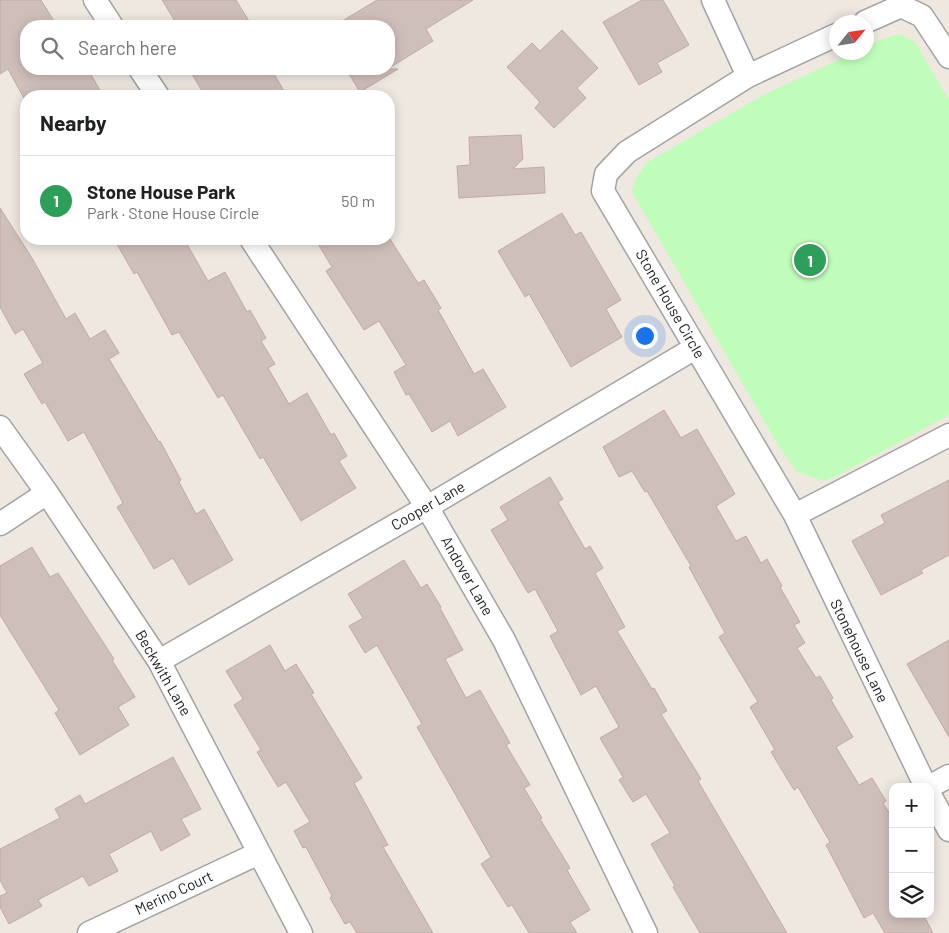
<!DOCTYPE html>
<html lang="en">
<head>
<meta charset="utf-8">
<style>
  :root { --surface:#fff; --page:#f2f2f2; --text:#202124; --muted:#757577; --line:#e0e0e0; --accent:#ea580c }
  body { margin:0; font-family:Barlow,sans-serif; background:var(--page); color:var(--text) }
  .controls { position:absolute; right:15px; bottom:15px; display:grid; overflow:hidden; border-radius:10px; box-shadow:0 2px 12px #0003 }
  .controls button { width:45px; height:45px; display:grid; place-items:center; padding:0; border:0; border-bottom:1px solid var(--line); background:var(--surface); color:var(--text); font:25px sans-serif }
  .compass { position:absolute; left:829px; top:15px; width:45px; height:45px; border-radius:50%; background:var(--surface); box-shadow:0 2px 12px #0003; rotate:60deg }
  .you { position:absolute; left:644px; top:335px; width:18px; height:18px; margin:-12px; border:4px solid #fff; border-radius:50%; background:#1a73e8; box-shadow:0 0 0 8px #1a73e833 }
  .badge { display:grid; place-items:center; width:32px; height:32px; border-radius:50%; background:var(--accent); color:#fff; font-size:16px; font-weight:700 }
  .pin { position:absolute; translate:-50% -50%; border:2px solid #fff; box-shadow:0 1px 5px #0006 }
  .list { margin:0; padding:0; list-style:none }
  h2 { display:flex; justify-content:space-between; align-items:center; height:65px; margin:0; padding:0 20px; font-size:21px }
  h2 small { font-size:16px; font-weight:400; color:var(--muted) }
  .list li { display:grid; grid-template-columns:32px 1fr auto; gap:15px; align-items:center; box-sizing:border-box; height:90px; padding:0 20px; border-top:1px solid var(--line) }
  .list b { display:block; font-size:19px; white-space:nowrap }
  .list p { margin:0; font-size:16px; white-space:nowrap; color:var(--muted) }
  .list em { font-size:16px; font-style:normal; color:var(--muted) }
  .icon { flex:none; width:28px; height:28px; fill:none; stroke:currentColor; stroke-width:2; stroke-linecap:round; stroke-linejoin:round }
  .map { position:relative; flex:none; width:949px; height:933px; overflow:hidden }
  .search { position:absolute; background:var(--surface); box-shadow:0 2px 12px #0003; left:20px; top:20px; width:375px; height:55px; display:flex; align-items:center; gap:12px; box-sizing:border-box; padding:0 18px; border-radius:20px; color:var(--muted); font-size:19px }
  .panel { position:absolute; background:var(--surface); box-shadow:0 2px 12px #0003; left:20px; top:90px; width:375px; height:155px; border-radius:20px }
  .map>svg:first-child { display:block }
</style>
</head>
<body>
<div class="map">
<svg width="949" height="933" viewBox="0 0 949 933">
  <rect width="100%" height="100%" fill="#efe8e1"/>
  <!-- park -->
  <path fill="#c1fdba" d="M 901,34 L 915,42 L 949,100 L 949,415 L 837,476 L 824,481 L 797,472 L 778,445 L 632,192 L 636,178 L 646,163 L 763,95 L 853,53 L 866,52 L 867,46 L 885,38 Z"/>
  <!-- building -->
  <path fill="#cfbfba" stroke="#c1aaa3" d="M 0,0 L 41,0 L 57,26 L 26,26 L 26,69 L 88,69 L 103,96 L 26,96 L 26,102 L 8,69 L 0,74 Z
    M 162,0 L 236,0 L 252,26 L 178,26 Z
    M 377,0 L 473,0 L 426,29 L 433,41 L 389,68 L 389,26 L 334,26 Z
    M 642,0 L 663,0 L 689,45 L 657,63 L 662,72 L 639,85 L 603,22 Z
    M 562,30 L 598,68 L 577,88 L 586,98 L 554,128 L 535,108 L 540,102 L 507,67 L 532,43 L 540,51 Z
    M 189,69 L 271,69 L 287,96 L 205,96 Z
    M 346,69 L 398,69 L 360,92 Z
    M 521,135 L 523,159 L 513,169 L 544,167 L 545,193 L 459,198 L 457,166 L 470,165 L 469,137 Z
    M 0,208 L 32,258 L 66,319 L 75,313 L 90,339 L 105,330 L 119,353 L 109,359 L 159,442 L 160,441 L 181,480 L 179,482 L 196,514 L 204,509 L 233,560 L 189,585 L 173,558 L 154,569 L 117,507 L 123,503 L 84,432 L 68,441 L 45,402 L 42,404 L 24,374 L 43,363 L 23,329 L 15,334 L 0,307 Z
    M 562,213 L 575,235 L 581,232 L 621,300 L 606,309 L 622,337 L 571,367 L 529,294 L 525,297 L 498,251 Z
    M 114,239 L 184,239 L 208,281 L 225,272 L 247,312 L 250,310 L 266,338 L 261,341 L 275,364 L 268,368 L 289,404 L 307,393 L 331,435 L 334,433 L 347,456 L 339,461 L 356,488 L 301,521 L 263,457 L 260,459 L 223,395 L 218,398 L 179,332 L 172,335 L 137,272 L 134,274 Z
    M 315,239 L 390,239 L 418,283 L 424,280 L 441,308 L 438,310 L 474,374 L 483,369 L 506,407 L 458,436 L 450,421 L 432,432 L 409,394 L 406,395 L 394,372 L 406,365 L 379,321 L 364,330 L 326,271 L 332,267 Z
    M 664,410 L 681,438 L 697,429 L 711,453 L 735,494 L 716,506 L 736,541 L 746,536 L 761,563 L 767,559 L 782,586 L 780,587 L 800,622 L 794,625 L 805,643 L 797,648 L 816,678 L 820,676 L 833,698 L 831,700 L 853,737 L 836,747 L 859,785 L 872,778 L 886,801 L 883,803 L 893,819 L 893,914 L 923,914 L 933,933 L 885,933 L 873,913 L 864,918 L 826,845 L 830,842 L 798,787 L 794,790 L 771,752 L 775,750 L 750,707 L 758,702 L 719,637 L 725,633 L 689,567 L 691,566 L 647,491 L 645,492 L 632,471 L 619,477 L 603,447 Z
    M 550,477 L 563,499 L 558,502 L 585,549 L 590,546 L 603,568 L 595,573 L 625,627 L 617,631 L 652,689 L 654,688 L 667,711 L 661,714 L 701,779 L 698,781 L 787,933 L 700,933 L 673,887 L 675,886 L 651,844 L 670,833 L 646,794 L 633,802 L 619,780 L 623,777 L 600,738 L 619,727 L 596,686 L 581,695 L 550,636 L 558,631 L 535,589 L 528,593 L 491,530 L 508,520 L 500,507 Z
    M 949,480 L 949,555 L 921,570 L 923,573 L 881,595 L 852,541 L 885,523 L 881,515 Z
    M 32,547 L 50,577 L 58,573 L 114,659 L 112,660 L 135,697 L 118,707 L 129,725 L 80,755 L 55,713 L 59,710 L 0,615 L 0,566 Z
    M 404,560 L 421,588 L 427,584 L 441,607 L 440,608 L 463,650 L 445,659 L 466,698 L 480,690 L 510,743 L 506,745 L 530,785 L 524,788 L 542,818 L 540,819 L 570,868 L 567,870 L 590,910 L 570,922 L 577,933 L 529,933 L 512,905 L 508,907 L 481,864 L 491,857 L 417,727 L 422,724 L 377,645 L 365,653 L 349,626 L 363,618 L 348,594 Z
    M 949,640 L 949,737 L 907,664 Z
    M 270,645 L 285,671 L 296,664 L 314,693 L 311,694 L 362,778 L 354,783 L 388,845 L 383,847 L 433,933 L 357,933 L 350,922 L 345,924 L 330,898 L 332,896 L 306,847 L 303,848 L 294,831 L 310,822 L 286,782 L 278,787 L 257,752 L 261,750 L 234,705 L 243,699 L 226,671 Z
    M 173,757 L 201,809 L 181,819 L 190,835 L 161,851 L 151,831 L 109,854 L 118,871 L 89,886 L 83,876 L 38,900 L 42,906 L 9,924 L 0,907 L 0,896 L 7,893 L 0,880 L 0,849 L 60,818 L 55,809 L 80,795 L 85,804 Z"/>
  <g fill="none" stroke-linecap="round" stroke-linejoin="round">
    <!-- street casing -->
    <g stroke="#a3a3a3" stroke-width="25">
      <path id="street" d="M 95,0 L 112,26
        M 713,0 L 748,76
        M 865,22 L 901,6 L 922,16 L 949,57
        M 836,35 L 748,76 L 627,152 L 606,174 L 603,191 L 795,515 L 926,787
        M 140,69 L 158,96
        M 251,239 L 427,507 L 504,640 L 646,933
        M 0,427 L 47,493 L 159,661 L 301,933
        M 795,515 L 949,435
        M 0,524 L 47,493
        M 159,661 L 427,507 L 695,348
        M 929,787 L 949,776
        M 930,795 L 949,830
        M 89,933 L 259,853"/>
    </g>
    <!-- street -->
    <use href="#street" stroke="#fff" stroke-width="22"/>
  </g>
  <g text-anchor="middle" stroke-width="5" stroke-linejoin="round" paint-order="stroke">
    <!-- street labels -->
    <g font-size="15" fill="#1c1c1c" stroke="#fff">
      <text transform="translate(670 304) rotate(60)" y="5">Stone House Circle</text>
      <text transform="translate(428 506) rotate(-30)" y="5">Cooper Lane</text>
      <text transform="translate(467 576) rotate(60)" y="5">Andover Lane</text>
      <text transform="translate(859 651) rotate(64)" y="5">Stonehouse Lane</text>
      <text transform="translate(163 673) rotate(60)" y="5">Beckwith Lane</text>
      <text transform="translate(174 893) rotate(-25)" y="5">Merino Court</text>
    </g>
  </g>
</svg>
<div class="controls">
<button>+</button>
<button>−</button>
<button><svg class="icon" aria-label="layers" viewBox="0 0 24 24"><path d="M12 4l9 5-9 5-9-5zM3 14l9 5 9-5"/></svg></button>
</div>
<svg class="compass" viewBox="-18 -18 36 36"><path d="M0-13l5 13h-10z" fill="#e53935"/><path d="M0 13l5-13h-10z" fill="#757577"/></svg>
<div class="you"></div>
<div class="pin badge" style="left:810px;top:260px;background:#2e9e5b">1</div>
<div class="search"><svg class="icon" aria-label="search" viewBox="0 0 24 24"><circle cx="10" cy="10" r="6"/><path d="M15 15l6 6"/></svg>Search here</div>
<section class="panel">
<h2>Nearby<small></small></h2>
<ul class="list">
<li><span class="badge" style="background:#2e9e5b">1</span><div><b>Stone House Park</b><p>Park · Stone House Circle</p></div><em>50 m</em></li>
</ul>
</section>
</div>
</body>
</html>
